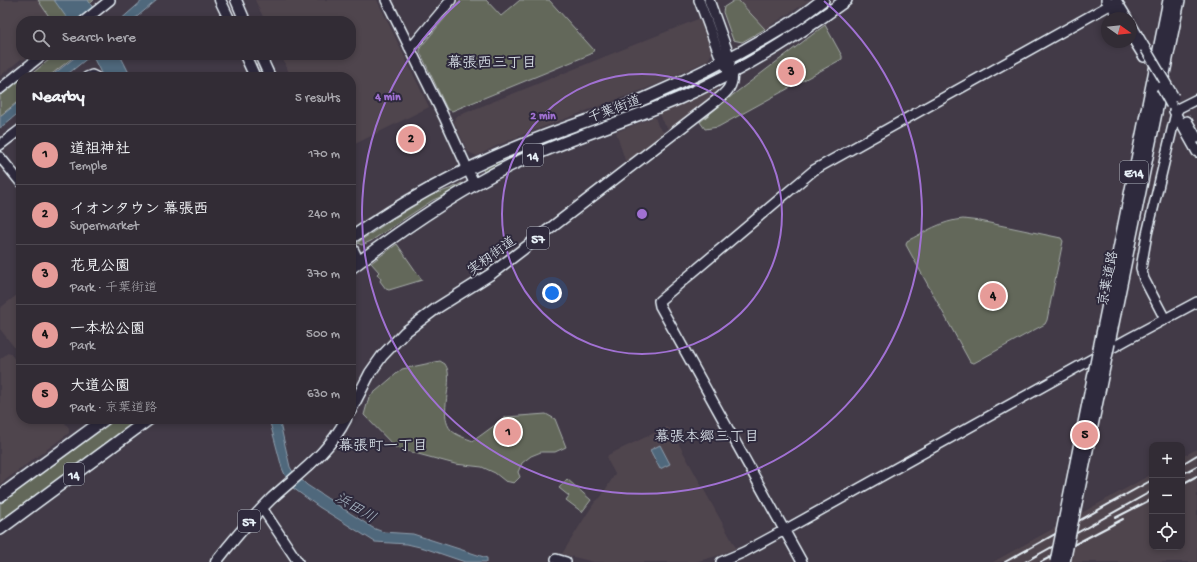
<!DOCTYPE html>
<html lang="en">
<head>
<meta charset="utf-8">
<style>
  :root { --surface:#322c35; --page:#3d3841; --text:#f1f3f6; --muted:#a8a7ad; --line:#4d4850; --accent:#e69b98 }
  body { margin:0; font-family:"Gochi Hand","Klee One",sans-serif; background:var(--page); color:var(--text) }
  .controls { position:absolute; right:12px; bottom:12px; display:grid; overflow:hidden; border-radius:8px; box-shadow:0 2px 6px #0003 }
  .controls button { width:36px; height:36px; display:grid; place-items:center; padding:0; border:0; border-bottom:1px solid var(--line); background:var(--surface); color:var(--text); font:20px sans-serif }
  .compass { position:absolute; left:1101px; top:12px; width:36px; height:36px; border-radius:50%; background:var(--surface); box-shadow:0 2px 6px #0003; rotate:105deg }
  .you { position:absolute; left:552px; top:293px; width:14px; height:14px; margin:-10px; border:3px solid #fff; border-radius:50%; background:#1a73e8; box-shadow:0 0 0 6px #1a73e833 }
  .badge { display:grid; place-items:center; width:26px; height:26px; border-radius:50%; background:var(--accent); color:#111; font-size:13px; font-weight:700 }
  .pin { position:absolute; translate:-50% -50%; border:2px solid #fff; box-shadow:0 1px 4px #0006 }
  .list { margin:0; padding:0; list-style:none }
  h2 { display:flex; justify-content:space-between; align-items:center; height:52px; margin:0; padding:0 16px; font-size:17px }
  h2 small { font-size:13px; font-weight:400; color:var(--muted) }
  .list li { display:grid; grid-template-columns:26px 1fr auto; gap:12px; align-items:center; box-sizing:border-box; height:60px; padding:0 16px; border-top:1px solid var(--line) }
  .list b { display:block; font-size:15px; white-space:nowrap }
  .list p { margin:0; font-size:13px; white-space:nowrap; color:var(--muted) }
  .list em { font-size:13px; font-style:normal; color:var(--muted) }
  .icon { flex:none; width:22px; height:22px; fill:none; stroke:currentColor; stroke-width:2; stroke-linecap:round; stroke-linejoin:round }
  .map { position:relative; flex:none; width:1197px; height:562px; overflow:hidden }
  .search { position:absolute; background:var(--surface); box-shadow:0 2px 6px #0003; left:16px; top:16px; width:340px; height:44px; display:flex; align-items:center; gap:10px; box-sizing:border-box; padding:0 14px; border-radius:16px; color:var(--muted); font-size:15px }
  .panel { position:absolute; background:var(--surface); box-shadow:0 2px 6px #0003; left:16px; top:72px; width:340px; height:352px; border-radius:16px }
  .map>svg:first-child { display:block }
</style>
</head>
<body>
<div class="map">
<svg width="1197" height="562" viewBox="0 0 1197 562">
  <rect width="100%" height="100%" fill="#423a47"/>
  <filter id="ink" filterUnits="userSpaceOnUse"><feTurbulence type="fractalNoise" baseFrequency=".025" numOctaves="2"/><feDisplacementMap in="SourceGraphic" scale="8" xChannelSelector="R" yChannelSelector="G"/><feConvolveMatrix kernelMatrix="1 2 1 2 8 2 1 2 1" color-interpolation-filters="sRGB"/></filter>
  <g filter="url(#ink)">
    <!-- built -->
    <path fill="#50454e" d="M 0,0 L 37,0 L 52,21 L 21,21 L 21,55 L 26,55 L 25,56 L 26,58 L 23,60 L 21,59 L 0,76 Z
      M 255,0 L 377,0 L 429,107 L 351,146 L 351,77 L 291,77 L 281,55 L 351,55 L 351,21 L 265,21 Z
      M 738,0 L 810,0 L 765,29 Z
      M 698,19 L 701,22 L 712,53 L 708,60 L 658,84 L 535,130 L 496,146 L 477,156 L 468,152 L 454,122 L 455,117 Z
      M 717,89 L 719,93 L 670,131 L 662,121 L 659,114 Z
      M 655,117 L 658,126 L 664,133 L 626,163 L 616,132 Z
      M 21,292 L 21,356 L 0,329 L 0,308 Z
      M 9,352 L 21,367 L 21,419 L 62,419 L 69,428 L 69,433 L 0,484 L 0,359 Z
      M 667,427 L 671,430 L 736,548 L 720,555 L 695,562 L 594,562 L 562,554 L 587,514 L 595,502 L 601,497 L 615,474 L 607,459 L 608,455 Z
      M 1197,449 L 1197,562 L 993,562 L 1152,474 L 1152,547 L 1182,547 L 1182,457 Z"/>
    <!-- green -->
    <path fill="#63685a" stroke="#a6aca9" d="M 38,0 L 94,0 L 70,21 L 52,21 Z
      M 460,0 L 486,0 L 501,16 L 520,0 L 549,0 L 594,50 L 591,54 L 452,111 L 447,109 L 420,52 L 420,48 Z
      M 735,0 L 738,0 L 765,29 L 742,42 L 733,40 L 723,12 L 724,7 Z
      M 825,25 L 842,56 L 842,59 L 718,127 L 705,129 L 700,122 L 734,94 Z
      M 55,55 L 76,55 L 48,77 L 21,77 L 21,99 L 0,116 L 0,92 L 26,72 L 29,76 Z
      M 714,74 L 715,76 L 652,105 L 557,141 L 526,151 L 484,172 L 482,168 C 559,135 639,110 714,74 Z
      M 462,183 L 464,187 L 433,200 L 371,241 L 362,245 L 357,243 L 391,220 L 432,195 L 452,188 Z
      M 963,219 L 980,221 L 1061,238 L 1063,241 L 1047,320 L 1045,324 L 974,363 L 970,362 L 906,245 L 907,241 C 925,232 941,221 963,219 Z
      M 397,244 L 422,280 L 389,290 L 386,289 L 380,281 L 381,279 L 377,274 L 379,272 L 371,263 Z
      M 440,361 L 445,364 C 446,366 448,369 448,372 C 451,389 439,417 451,430 C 457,436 466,438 473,441 L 506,417 L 546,414 L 555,419 L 566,447 L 555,452 L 541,452 L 531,456 L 522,463 L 518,472 L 520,477 L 514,483 L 505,481 L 495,473 L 482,467 L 455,464 L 396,448 L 364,415 L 369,397 L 402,369 Z
      M 115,419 L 141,419 L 0,523 L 0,504 Z
      M 567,479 L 591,500 L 582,512 L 566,500 L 569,496 L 559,488 Z"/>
    <!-- water -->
    <path fill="#50677b" stroke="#8d9ead" d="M 54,0 L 88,0 L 101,21 L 69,21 Z
      M 143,0 L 157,0 L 132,21 L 119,21 Z
      M 78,55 L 120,55 L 131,77 L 103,77 L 94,59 L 89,57 L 64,77 L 50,77 Z
      M 21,100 L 21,111 L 0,128 L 0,117 Z
      M 269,419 L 279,419 L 290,467 L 293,472 L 307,485 L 373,528 L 383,532 L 413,534 L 487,558 L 487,562 L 465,562 L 424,548 L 407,544 L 375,542 L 319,507 L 293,488 L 286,477 L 282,468 Z
      M 660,445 L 670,464 L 660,469 L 650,450 Z"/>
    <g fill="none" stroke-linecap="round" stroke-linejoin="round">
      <!-- secondary casing -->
      <g stroke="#e8f1f8" stroke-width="12">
        <path id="secondary" d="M 386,0 L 444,117 L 475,185
          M 699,0 L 722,62 L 732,73
          M 709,0 L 730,58 L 730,63
          M 1106,0 L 1111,5 L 1120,18
          M 1116,0 L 1127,18
          M 84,21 L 110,0
          M 1131,24 L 1145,48
          M 1131,36 L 1144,57
          M 409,47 L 415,43 L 451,0
          M 87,77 L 92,75 L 96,77
          M 0,89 L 42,55
          M 1174,111 L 1197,152
          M 1187,121 L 1197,138
          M 0,145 L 21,129
          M 0,157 L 21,183
          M 1165,319 L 1144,279 L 1141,268 L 1147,234 L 1176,113 L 1179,108 L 1197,99
          M 262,508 L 298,562
          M 556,559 L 566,562
          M 721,562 L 744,552 L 792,526 L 1128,339 L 1197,302
          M 802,562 L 660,306 L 659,301 L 814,170 L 1117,1"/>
      </g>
      <!-- primary casing -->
      <g stroke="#e8f1f8" stroke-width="13">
        <path id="primary" d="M 220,0 L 230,21
          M 236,0 L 245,21
          M 245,55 L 255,77
          M 260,55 L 270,77
          M 351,246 L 359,262
          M 351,410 L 370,373 L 382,356 L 405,332 L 437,308 L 491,274 L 717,100 C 727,92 733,86 732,73
          M 216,562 C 233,540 251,519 271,499 C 299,473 328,454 346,419"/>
      </g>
      <!-- highway casing -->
      <g stroke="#e8f1f8" stroke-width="14">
        <path id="highway" d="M 351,238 C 405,200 465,168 527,143 C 566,127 607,115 646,98 C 692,78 738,55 781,29 C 796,21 809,10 823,0
          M 351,268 C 401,230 454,193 511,165 C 566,139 624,122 680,98 C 739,72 794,38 846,0
          M 1109,343 L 1179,0
          M 1100,344 L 1169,0
          M 0,496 L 105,419
          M 0,529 L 149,419"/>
      </g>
      <!-- secondary -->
      <use href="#secondary" stroke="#2f2a3d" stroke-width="9"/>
      <!-- primary -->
      <use href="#primary" stroke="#2f2a3d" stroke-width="10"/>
      <!-- highway -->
      <use href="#highway" stroke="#2f2a3d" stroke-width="11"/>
      <!-- rail -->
      <path stroke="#e8f1f8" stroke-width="2" d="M 1182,464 L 1197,455
        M 1182,474 L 1197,466
        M 1182,484 L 1197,476
        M 1115,518 L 1152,499
        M 1005,562 L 1152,480
        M 1025,562 L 1152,491
        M 1041,562 L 1123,519"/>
      <!-- secondary-bridge casing -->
      <g stroke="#e8f1f8" stroke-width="12" stroke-linecap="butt">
        <path id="secondary-bridge" d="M 1145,48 L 1174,97
          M 1161,87 L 1171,105"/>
      </g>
      <!-- highway-bridge casing -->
      <g stroke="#e8f1f8" stroke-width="14" stroke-linecap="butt">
        <path id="highway-bridge" d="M 1056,562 L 1100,344
          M 1064,562 L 1109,343"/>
      </g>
      <!-- secondary-bridge -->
      <use href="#secondary-bridge" stroke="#2f2a3d" stroke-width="9"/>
      <!-- highway-bridge -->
      <use href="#highway-bridge" stroke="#2f2a3d" stroke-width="11"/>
    </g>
  </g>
  <!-- distance rings -->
  <g fill="none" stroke="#a171d3" stroke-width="2">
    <circle cx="642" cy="214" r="140"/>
    <path d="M824 1A280 280 0 1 1 460 1"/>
  </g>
  <g text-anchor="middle" stroke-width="4" stroke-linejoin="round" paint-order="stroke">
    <!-- shield labels -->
    <g fill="#2f2a3d" stroke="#b0b5c0" stroke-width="1">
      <rect x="523" y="144" width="20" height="22" rx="3"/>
      <rect x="1120" y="161" width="28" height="22" rx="3"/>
      <rect x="527" y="227" width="22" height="22" rx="3"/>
      <rect x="64" y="463" width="20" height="22" rx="3"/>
      <rect x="238" y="510" width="22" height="22" rx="3"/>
    </g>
    <g font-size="13" font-weight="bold" fill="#e8f1f8">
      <text x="533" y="160">14</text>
      <text x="1134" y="177">E14</text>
      <text x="538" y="243">57</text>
      <text x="74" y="479">14</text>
      <text x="249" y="526">57</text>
    </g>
    <!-- street labels -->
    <g font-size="14" fill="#e8f1f8" stroke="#2f2a3d">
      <text transform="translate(614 108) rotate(-20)" y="5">千葉街道</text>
      <text transform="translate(491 255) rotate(-36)" y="5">実籾街道</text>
      <text transform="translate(1107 278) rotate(-79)" y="5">京葉道路</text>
    </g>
    <!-- neighbourhood labels -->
    <g font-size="15" fill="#e8f1f8" stroke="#2f2a3d">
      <text x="492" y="67">幕張西三丁目</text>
      <text x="707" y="441">幕張本郷三丁目</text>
      <text x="383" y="450">幕張町一丁目</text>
    </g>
    <!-- water labels -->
    <g font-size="15" font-style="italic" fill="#abbac6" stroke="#2f2a3d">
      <text transform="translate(356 507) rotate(31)" y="5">浜田川</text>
    </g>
  </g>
  <circle cx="642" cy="214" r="6" fill="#a171d3" stroke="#2f2a3d" stroke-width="2"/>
  <g font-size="12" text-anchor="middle" font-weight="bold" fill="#a171d3" stroke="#2f2a3d" stroke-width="4" stroke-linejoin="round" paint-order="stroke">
    <text x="388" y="100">4 min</text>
    <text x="543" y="119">2 min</text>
  </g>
</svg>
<div class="controls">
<button>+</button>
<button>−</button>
<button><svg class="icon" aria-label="locate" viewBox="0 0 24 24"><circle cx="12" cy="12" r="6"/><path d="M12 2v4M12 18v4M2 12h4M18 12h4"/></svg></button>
</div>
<svg class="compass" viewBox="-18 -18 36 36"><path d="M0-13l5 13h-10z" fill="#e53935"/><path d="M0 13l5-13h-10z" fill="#a8a7ad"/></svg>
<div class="you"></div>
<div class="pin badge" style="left:508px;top:432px">1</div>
<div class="pin badge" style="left:411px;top:139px">2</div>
<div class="pin badge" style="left:791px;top:72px">3</div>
<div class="pin badge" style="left:993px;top:296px">4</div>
<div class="pin badge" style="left:1085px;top:435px">5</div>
<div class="search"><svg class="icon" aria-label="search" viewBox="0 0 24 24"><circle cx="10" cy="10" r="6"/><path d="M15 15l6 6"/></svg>Search here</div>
<section class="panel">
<h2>Nearby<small>5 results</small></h2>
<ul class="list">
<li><span class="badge">1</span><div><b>道祖神社</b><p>Temple</p></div><em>170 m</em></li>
<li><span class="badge">2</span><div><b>イオンタウン 幕張西</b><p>Supermarket</p></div><em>240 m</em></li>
<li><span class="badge">3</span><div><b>花見公園</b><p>Park · 千葉街道</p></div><em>370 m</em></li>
<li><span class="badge">4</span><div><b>一本松公園</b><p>Park</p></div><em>500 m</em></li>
<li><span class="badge">5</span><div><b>大道公園</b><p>Park · 京葉道路</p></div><em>630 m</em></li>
</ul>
</section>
</div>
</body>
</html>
